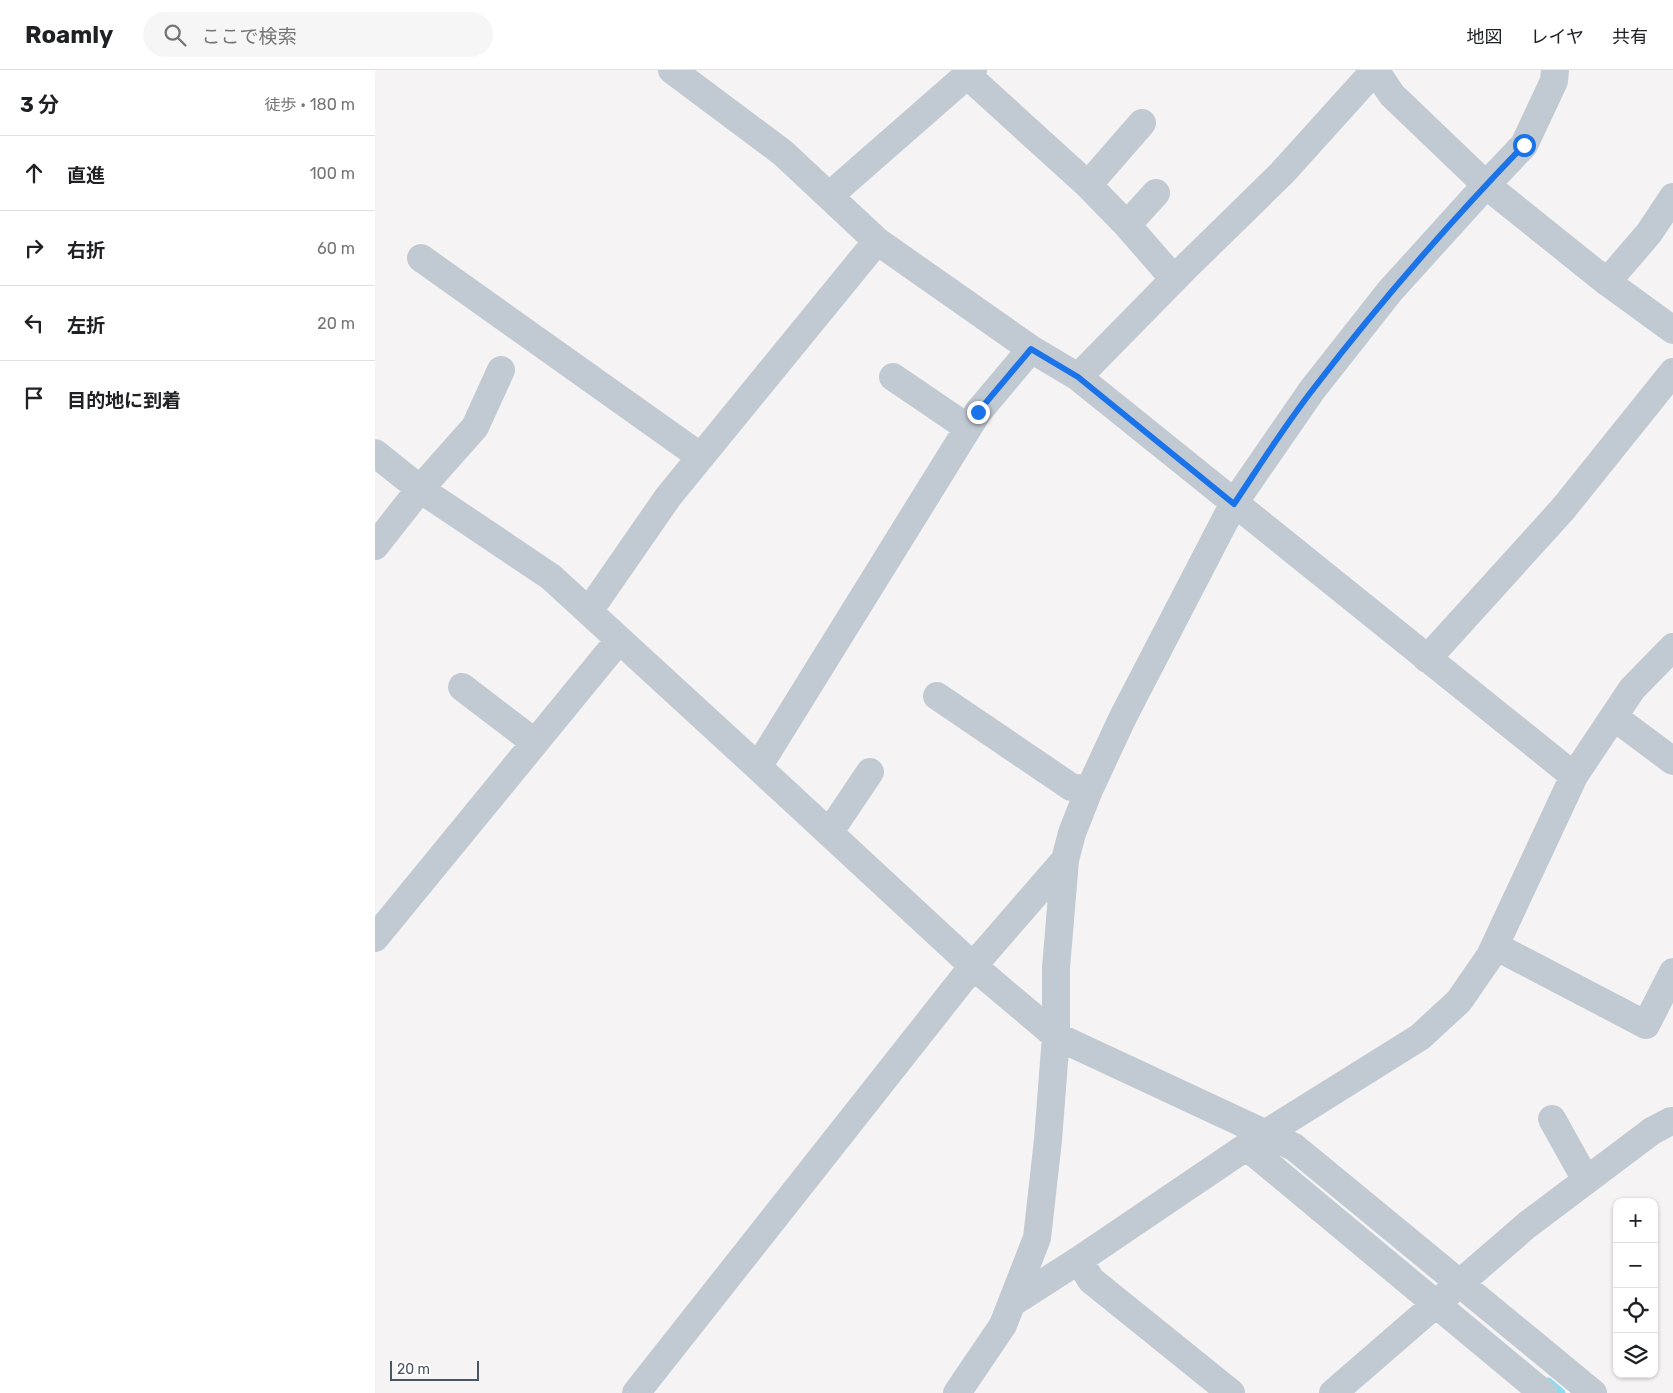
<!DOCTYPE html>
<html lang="ja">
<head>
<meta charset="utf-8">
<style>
  :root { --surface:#fff; --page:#f6f6f6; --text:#202124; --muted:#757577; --line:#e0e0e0 }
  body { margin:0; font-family:Rubik,"Noto Sans JP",sans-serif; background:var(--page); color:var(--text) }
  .controls { position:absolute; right:15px; bottom:15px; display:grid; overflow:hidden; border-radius:10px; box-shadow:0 1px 4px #0004 }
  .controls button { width:45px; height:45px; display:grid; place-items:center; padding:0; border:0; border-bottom:1px solid var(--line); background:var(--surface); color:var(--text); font:25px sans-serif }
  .scale { position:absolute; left:15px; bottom:12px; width:89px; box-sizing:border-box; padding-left:5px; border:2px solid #4a5661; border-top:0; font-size:14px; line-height:18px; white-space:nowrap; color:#4a5661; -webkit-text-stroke:4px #fff; paint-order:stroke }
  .stop { position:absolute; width:15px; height:15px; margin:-11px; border:4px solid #1a73e8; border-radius:50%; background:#fff }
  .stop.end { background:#1a73e8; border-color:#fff; box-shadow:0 1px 5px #0008 }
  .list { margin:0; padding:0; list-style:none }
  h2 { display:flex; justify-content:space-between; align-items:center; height:65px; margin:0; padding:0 20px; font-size:21px }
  h2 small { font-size:16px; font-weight:400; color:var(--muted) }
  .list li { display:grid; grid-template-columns:32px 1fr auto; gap:15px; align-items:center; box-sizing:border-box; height:75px; padding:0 20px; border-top:1px solid var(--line) }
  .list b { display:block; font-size:19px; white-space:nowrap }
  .list em { font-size:16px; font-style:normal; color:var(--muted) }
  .icon { flex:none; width:28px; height:28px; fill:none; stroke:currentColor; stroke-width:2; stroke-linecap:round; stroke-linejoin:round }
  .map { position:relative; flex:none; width:1298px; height:1323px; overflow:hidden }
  header { display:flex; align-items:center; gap:30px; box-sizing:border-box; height:70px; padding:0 25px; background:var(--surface); border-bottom:1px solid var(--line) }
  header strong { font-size:24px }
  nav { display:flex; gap:28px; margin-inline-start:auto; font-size:18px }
  .search { width:350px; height:45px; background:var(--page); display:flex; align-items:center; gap:12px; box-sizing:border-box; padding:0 18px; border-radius:28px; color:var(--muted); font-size:19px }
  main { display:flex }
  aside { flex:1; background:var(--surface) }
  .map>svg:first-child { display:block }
</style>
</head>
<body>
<header>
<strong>Roamly</strong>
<div class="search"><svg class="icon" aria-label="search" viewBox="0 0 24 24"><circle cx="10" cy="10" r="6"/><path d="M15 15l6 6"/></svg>ここで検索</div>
<nav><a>地図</a><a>レイヤ</a><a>共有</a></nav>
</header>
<main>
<aside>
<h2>3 分<small>徒歩 · 180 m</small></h2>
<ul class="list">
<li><svg class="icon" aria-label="ahead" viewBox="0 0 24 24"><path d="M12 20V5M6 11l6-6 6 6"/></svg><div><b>直進</b></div><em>100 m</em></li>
<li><svg class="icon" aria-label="right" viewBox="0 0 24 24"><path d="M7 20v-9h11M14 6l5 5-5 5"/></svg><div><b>右折</b></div><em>60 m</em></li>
<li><svg class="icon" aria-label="left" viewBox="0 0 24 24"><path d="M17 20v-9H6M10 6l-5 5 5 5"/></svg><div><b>左折</b></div><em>20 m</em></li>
<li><svg class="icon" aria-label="arrive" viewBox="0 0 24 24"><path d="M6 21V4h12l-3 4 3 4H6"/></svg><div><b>目的地に到着</b></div></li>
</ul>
</aside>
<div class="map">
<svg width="1298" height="1323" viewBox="0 0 1298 1323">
  <rect width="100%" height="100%" fill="#f5f3f3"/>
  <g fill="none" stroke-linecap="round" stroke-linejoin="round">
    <!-- stream -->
    <path stroke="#90daee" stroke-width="9" d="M 1173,1312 L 1186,1323"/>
    <!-- minor -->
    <path stroke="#c1cad2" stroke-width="28" d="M 297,0 L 408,83 L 502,171 L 656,279 L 703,307 L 1199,706
      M 1000,0 L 1017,25 L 1111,115 L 1232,212 L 1298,260
      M 592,5 L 713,115 L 752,155 L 799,209
      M 713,115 L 767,53
      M 454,126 L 598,0
      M 752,155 L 781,123
      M 46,188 L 326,387
      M 1232,212 L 1274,163 L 1298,127
      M 518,307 L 593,358
      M 703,307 L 810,198 L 907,103 L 1000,0
      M 0,383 L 45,419 L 176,507 L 383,697 L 598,896 L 681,966 L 919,1077 L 1218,1323
      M 0,476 L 45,419 L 100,357 L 126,300
      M 214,541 L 293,427 L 502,171
      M 1052,589 L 1188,439 L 1298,302
      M 87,617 L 159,672
      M 562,626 L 696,717 L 714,720
      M 1239,647 L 1298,691
      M 383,697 L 603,342 L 656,279
      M 454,763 L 495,702
      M 0,868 L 244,570
      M 1120,876 L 1271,955 L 1298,902
      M 1177,1049 L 1211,1110
      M 872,1077 L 1168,1323
      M 704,1190 L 890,1064 L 1045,967 L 1084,931 L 1115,886 L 1199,706 L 1257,619 L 1298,577
      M 637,1233 L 704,1190 L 716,1210 L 856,1323
      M 261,1323 L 598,896 L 690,790
      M 582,1323 L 628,1255 L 662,1168 L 673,1070 L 681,966 L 681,898 L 690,790 L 697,763 L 714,720 L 748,647 L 859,433 L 937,320 L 1015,221 L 1111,115 L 1149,75 L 1179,11 L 1180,0
      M 958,1323 L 1152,1155 L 1277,1061 L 1296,1051 L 1298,1052"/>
  </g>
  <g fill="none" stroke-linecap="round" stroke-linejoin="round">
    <!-- route -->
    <path stroke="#1a73e8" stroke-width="6" d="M 603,342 L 656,279 L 703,307 L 859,434 C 885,395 910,355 939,318 C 1004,233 1075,152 1149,75"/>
  </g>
</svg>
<div class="controls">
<button>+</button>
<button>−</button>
<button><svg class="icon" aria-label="locate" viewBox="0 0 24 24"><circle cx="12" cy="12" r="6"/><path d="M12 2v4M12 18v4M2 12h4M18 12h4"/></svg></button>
<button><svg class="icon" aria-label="layers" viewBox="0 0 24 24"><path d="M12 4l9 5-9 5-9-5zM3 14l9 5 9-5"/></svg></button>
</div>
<div class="scale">20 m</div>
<div class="stop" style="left:1149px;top:75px"></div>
<div class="stop end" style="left:603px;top:342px"></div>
</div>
</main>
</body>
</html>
